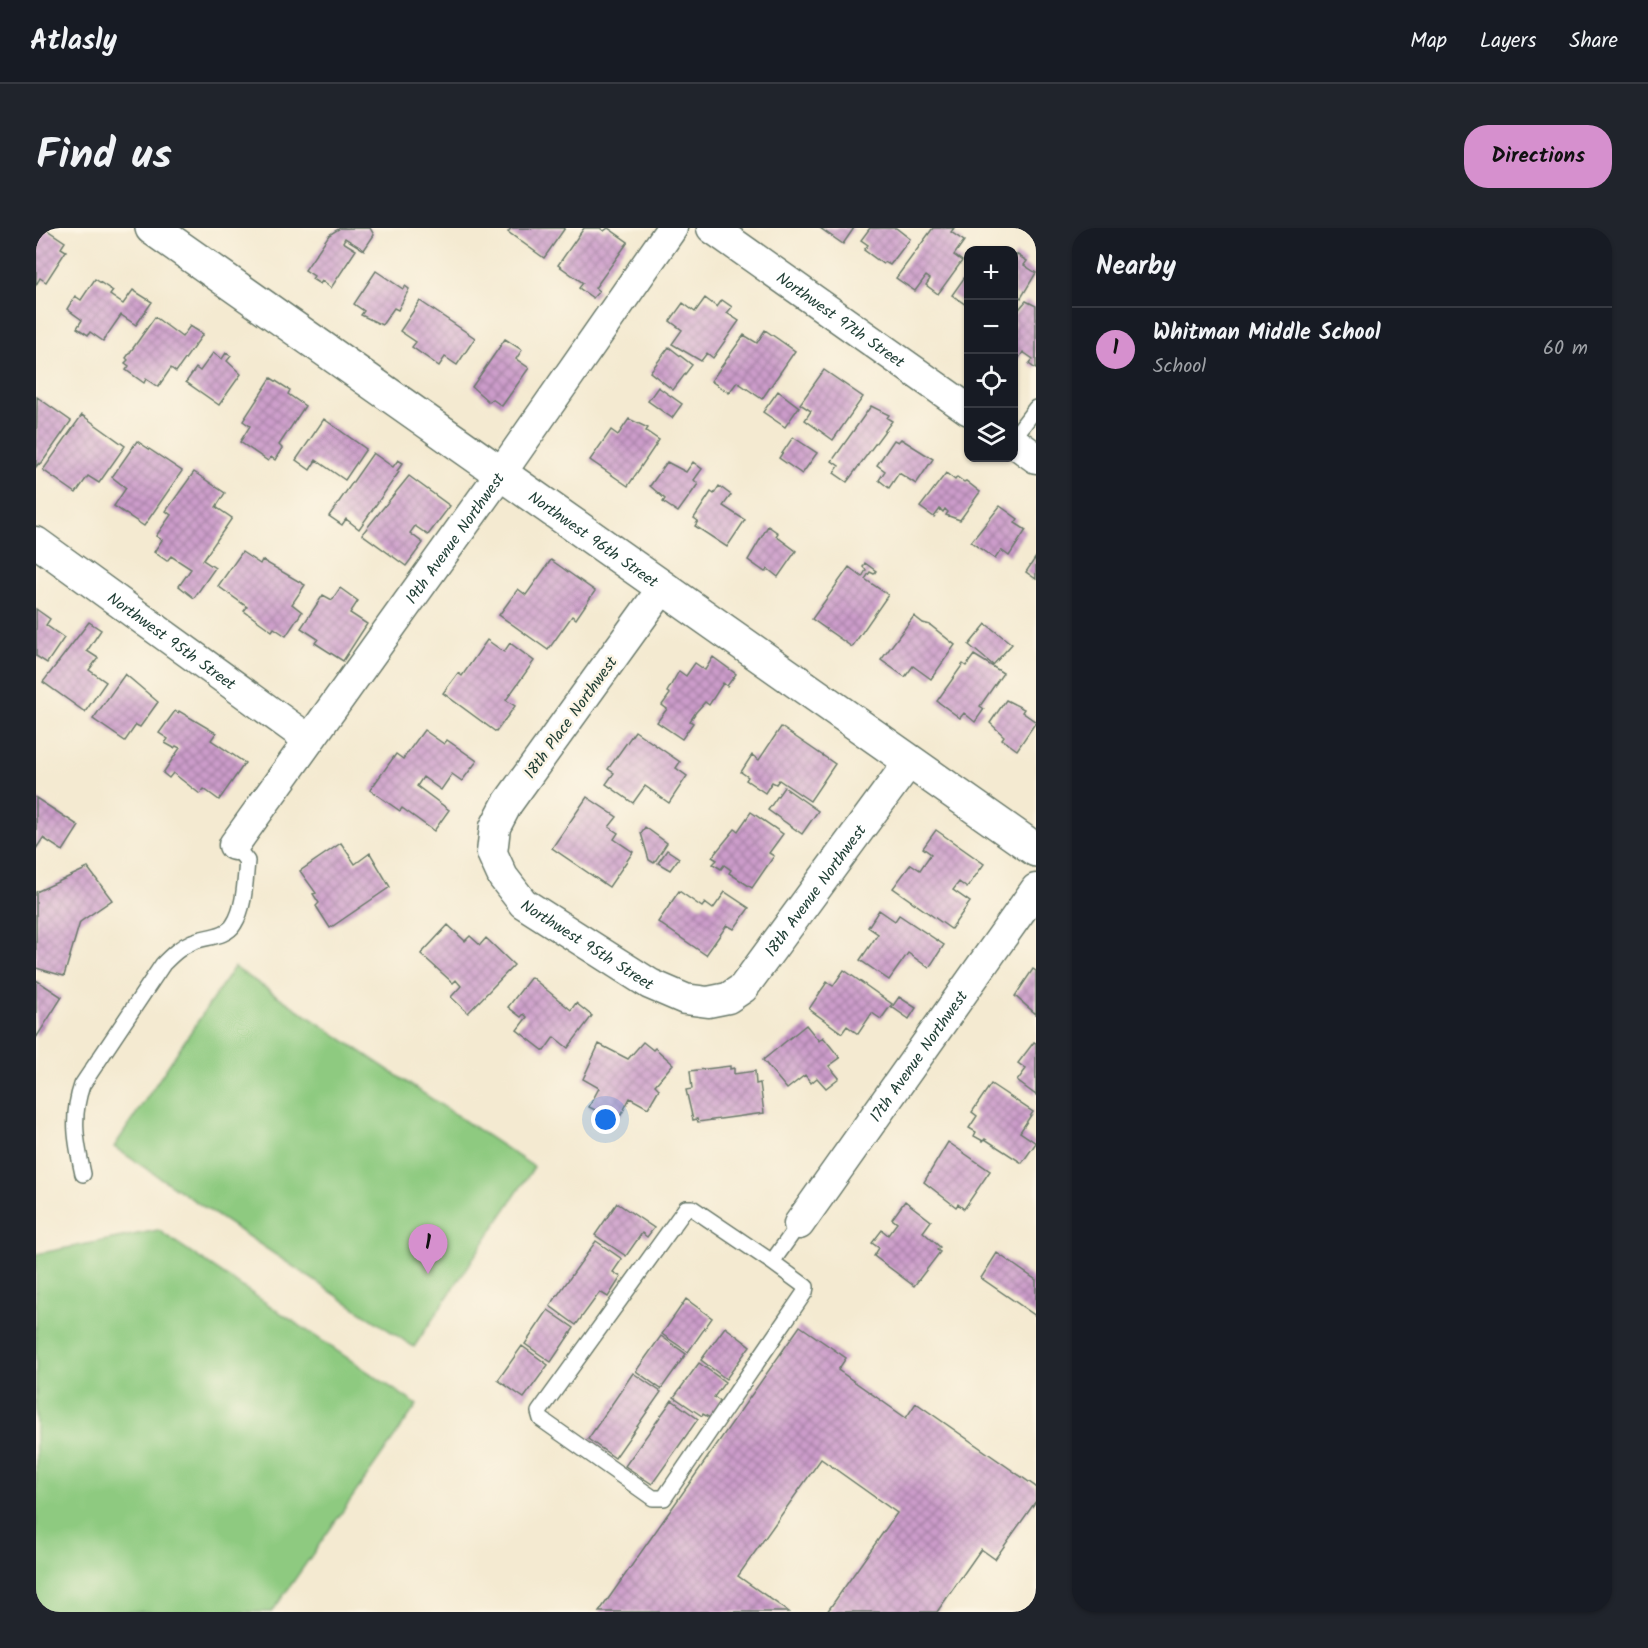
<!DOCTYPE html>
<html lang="en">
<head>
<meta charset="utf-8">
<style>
  :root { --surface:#171b24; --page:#20242c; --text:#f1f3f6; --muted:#9ea1a6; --line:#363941; --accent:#d690ce }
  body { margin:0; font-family:Kalam,sans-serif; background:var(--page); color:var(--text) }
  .controls { position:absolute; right:18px; top:18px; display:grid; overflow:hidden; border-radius:12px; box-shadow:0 2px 4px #0004 }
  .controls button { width:54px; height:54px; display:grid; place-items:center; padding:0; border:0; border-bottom:2px solid var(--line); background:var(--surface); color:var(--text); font:30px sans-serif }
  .you { position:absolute; left:570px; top:892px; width:21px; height:21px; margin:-15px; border:4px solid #fff; border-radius:50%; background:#1a73e8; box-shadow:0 0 0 9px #1a73e833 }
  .badge { display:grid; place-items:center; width:39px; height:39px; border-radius:50%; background:var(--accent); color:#111; font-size:20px; font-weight:700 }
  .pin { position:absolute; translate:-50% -50px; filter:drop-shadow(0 2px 3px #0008) }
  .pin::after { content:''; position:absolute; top:32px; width:21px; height:18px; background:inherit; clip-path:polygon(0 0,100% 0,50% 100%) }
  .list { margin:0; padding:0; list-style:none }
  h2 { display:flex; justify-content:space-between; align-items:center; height:78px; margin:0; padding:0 24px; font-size:26px }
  h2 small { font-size:20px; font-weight:400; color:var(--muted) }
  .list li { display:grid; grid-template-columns:39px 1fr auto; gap:18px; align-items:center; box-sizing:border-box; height:84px; padding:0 24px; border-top:2px solid var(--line) }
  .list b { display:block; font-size:22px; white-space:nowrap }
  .list p { margin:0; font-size:20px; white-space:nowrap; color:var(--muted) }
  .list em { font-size:20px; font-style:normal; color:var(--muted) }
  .icon { flex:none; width:33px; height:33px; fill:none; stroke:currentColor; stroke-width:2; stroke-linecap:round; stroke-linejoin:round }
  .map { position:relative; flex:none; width:1000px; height:1384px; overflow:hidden; border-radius:24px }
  header { display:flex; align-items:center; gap:36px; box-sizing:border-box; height:84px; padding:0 30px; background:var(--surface); border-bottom:2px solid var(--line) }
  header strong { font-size:28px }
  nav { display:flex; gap:33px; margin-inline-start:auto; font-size:21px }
  .intro { display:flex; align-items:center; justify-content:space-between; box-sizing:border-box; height:144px; padding:0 36px }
  h1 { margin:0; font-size:42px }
  .button { padding:15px 27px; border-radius:24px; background:var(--accent); color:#111; font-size:21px; font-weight:700 }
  main { display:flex; gap:36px; padding:0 36px }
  aside { flex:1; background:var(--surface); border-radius:24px; box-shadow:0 2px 4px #0004 }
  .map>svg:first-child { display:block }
</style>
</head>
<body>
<header>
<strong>Atlasly</strong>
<nav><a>Map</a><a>Layers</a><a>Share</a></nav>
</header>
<div class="intro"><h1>Find us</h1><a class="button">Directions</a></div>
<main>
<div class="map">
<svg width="1000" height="1384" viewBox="0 0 1000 1384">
  <defs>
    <pattern id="building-cross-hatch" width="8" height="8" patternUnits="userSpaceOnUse" patternTransform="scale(1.5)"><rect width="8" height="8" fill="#cc9cca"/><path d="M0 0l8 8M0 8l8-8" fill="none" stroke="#a580a5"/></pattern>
  </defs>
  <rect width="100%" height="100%" fill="#fcf5e5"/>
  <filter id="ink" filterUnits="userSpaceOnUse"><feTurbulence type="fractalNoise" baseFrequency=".0167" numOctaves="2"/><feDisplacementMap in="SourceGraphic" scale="12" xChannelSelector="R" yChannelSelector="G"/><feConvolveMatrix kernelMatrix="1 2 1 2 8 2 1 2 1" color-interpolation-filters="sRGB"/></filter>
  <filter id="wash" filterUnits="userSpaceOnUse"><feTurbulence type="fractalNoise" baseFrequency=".008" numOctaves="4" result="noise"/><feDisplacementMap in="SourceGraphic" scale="24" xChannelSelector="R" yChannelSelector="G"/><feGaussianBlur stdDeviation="1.35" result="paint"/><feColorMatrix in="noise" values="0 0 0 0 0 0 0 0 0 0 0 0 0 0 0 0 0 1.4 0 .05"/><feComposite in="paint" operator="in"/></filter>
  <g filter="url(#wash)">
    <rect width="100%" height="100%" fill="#f4ead1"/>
    <!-- pitch -->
    <path fill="#8eca80" stroke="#56845a" stroke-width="1.5" d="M 198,739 L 498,939 L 378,1119 L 78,919 Z
      M 122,1002 L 381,1177 L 236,1384 L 0,1384 L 0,1026 Z"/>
    <g id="blocks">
      <!-- building -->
      <path fill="url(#building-cross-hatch)" d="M 0,0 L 8,0 L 29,14 L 25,20 L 30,23 L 10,54 L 4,50 L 0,57 Z
        M 304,0 L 334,0 L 338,7 L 328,22 L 309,10 L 307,14 L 320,22 L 295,60 L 286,53 L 284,56 L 276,51 L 278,48 L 269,42 L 293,7 Z
        M 475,0 L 529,0 L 508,30 L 472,4 Z
        M 548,0 L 564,0 L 568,3 L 572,0 L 592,14 L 559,60 L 563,63 L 557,70 L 543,60 L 547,55 L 522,37 Z
        M 784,0 L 818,0 L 807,16 Z
        M 834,0 L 860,0 L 874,11 L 854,37 L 849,34 L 847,36 L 828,22 L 832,17 L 825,12 Z
        M 897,0 L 918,0 L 915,4 L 928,13 L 918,27 L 926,33 L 902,66 L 890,57 L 894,51 L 890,48 L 879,63 L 860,50 Z
        M 980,26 L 991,33 L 988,37 L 1000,45 L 985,70 L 978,65 L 978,30 Z
        M 340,43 L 367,61 L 369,58 L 373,61 L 362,82 L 358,80 L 346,97 L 325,87 L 328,83 L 318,76 Z
        M 933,43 L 933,79 L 916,67 Z
        M 59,51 L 77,63 L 74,67 L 87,76 L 97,62 L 116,74 L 100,97 L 85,87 L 67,113 L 54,104 L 52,107 L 41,100 L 46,92 L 31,81 L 39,68 L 45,72 Z
        M 669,70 L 681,79 L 686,72 L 696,79 L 691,85 L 703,93 L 677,130 L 671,125 L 665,133 L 636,116 L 646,102 L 634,93 L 647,75 L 659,84 Z
        M 384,73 L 439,110 L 421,137 L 409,129 L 403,138 L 376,119 L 380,114 L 364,103 Z
        M 990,73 L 1000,78 L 1000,141 L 993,136 L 997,131 L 987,124 L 981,133 L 978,131 L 978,87 Z
        M 119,89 L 146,109 L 154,98 L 167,106 L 140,144 L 135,140 L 122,159 L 110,151 L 108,155 L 90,142 L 93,138 L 89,135 L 92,132 L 90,130 Z
        M 729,102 L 759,123 L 726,171 L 701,154 L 693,165 L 675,153 L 708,107 L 721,115 Z
        M 469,111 L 486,122 L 480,131 L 493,140 L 466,178 L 456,171 L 453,174 L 436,159 Z
        M 633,119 L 656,137 L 637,162 L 614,144 Z
        M 177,125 L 186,131 L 190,125 L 195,128 L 191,133 L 205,146 L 183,177 L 150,154 L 160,140 L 164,143 Z
        M 788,142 L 827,169 L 797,212 L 769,192 L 775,183 L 764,176 Z
        M 235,150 L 254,162 L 252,166 L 269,178 L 243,217 L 246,220 L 239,232 L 235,229 L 232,233 L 204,214 L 214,198 L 207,193 Z
        M 622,159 L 646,176 L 636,190 L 612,173 Z
        M 742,163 L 763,179 L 749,199 L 727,184 Z
        M 1,169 L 35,193 L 5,236 L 3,235 L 0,239 Z
        M 835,178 L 853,187 L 851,190 L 856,193 L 811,254 L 798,245 L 803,238 L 796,233 Z
        M 46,187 L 89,218 L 63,255 L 52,248 L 40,265 L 7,242 Z
        M 288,191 L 330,221 L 309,252 L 280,232 L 274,242 L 260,232 Z
        M 593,191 L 612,200 L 610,203 L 623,212 L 592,258 L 554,232 L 575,202 L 582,207 Z
        M 757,209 L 781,225 L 766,246 L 743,230 Z
        M 865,211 L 897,231 L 880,256 L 863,245 L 853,260 L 843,252 L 849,243 L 841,237 L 858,212 L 862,214 Z
        M 101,213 L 146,243 L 108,298 L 78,278 L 90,260 L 76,249 Z
        M 337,225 L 357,239 L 362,232 L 367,235 L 361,243 L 363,244 L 323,301 L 310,291 L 306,297 L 293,288 Z
        M 631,234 L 650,244 L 657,234 L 666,241 L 658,252 L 662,256 L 642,284 L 627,274 L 629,271 L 614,258 Z
        M 158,244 L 189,265 L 180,279 L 196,290 L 167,332 L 179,340 L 158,370 L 143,358 L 155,341 L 135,328 L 131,333 L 118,324 L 126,312 L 120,308 L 135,287 L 130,283 Z
        M 910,245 L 919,252 L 921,249 L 928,254 L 930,253 L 944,264 L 924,292 L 910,287 L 912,284 L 909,281 L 907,284 L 904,281 L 898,289 L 884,279 Z
        M 373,248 L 414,278 L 392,307 L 379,298 L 374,305 L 387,315 L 370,338 L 326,306 Z
        M 683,258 L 695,267 L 687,278 L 709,292 L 691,319 L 659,298 L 662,293 L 658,290 L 675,264 L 678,266 Z
        M 964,278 L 982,291 L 979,295 L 990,302 L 973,328 L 965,322 L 959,331 L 935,314 Z
        M 732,298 L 742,305 L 740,308 L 760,323 L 742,349 L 732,341 L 729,344 L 712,332 Z
        M 206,324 L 224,336 L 226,332 L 269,357 L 256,376 L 266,384 L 250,408 L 238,400 L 236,403 L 208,383 L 211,379 L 182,358 Z
        M 1000,329 L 1000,351 L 990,344 Z
        M 515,332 L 559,363 L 540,391 L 536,388 L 512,422 L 463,387 L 482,361 L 490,367 Z
        M 829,335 L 840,343 L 838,346 L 834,344 L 829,351 L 852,367 L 816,419 L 776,391 L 813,339 L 826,349 L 830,342 L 827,339 Z
        M 304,360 L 322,373 L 314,385 L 331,396 L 307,433 L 279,415 L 282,411 L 265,400 L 287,367 L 296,372 Z
        M 0,381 L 14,391 L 10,397 L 28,410 L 11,435 L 0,428 Z
        M 878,388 L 887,395 L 894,397 L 919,417 L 895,451 L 877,438 L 869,449 L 845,432 Z
        M 53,394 L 65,402 L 51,423 L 62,430 L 53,442 L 70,454 L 49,484 L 7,454 Z
        M 950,396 L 976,416 L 957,437 L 933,417 Z
        M 451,412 L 468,424 L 474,415 L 498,433 L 470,472 L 479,478 L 460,504 L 407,465 L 422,445 L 426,448 Z
        M 938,427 L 967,445 L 944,478 L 948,481 L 939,494 L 928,485 L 924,490 L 901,473 L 927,436 L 930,438 Z
        M 677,429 L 700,446 L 691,458 L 687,455 L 673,477 L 669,474 L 660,484 L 654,493 L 657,495 L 646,511 L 621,494 L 631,481 L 626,477 L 634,466 L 631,464 L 643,443 L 650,448 L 659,435 L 669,442 Z
        M 89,446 L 122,474 L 104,499 L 100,497 L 89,513 L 57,491 Z
        M 970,472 L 988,481 L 986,484 L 1000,494 L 981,522 L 966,511 L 968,508 L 954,495 Z
        M 139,483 L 142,485 L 143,483 L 180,505 L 175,512 L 209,535 L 183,572 L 168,561 L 164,566 L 137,545 L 133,550 L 127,545 L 144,520 L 140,518 L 138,520 L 129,515 L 132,511 L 123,505 Z
        M 745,499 L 799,536 L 774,573 L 743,552 L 740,556 L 736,554 L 729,565 L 710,552 L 712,549 L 705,544 L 716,527 L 723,532 Z
        M 388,502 L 408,516 L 411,512 L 441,533 L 426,553 L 416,546 L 405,562 L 387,549 L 381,558 L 413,582 L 398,603 L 366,580 L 364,583 L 334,562 L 360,526 L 367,531 Z
        M 599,503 L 644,534 L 640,540 L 651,548 L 633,575 L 609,558 L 597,575 L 570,556 L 578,545 L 572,541 Z
        M 748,559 L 782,583 L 766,606 L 732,582 Z
        M 551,569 L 581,589 L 573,599 L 582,605 L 578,611 L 597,624 L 573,659 L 516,620 Z
        M 0,570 L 43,598 L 27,623 L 7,610 L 0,621 Z
        M 715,584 L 747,606 L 733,625 L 738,628 L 716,660 L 693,645 L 695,642 L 688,637 L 685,641 L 677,636 L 681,632 L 676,629 L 699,601 L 702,603 Z
        M 609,599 L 631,615 L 618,635 L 613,632 L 605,605 Z
        M 900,602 L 948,636 L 931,660 L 923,654 L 917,662 L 934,674 L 915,701 L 857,660 L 875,636 L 884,642 L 895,626 L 887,620 Z
        M 305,615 L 319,636 L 334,625 L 354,659 L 294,700 L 280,678 L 283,675 L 277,666 L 280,665 L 264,643 Z
        M 631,622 L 643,630 L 634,642 L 622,635 Z
        M 52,640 L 76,672 L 44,694 L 28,748 L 0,740 L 0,664 Z
        M 643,663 L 666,679 L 669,675 L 677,681 L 689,664 L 713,680 L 698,701 L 691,697 L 670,727 L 622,694 Z
        M 843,682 L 859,693 L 863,687 L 908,717 L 893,740 L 872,725 L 853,752 L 824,732 L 842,706 L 832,699 Z
        M 412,697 L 429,713 L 434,708 L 444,717 L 450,710 L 478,737 L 432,785 L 415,769 L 425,758 L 420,752 L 417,755 L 385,726 Z
        M 997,741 L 1000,743 L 1000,786 L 979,768 Z
        M 808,742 L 856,776 L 845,791 L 836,785 L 822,806 L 811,798 L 806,805 L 773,781 L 791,754 L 797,758 Z
        M 495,749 L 535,782 L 540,775 L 556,788 L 532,820 L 518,809 L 508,823 L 481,802 L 491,789 L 488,786 L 485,789 L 472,779 Z
        M 0,752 L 26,769 L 0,810 Z
        M 863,769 L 880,780 L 873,791 L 856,779 Z
        M 770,797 L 783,813 L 787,809 L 804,830 L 793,838 L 803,850 L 790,860 L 781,850 L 775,855 L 769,847 L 751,861 L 727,832 Z
        M 607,814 L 617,822 L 619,820 L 637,836 L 619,857 L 623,861 L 612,880 L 594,870 L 585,887 L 582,886 L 579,892 L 553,879 L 563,860 L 547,851 L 563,816 L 592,831 Z
        M 998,814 L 1000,815 L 1000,867 L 981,853 L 990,841 L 982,835 Z
        M 694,838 L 694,841 L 698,840 L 698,846 L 719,843 L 720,856 L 724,855 L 728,885 L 662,894 L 661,891 L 657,892 L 650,862 L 656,861 L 654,843 Z
        M 955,856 L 997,884 L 984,904 L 1000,915 L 986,935 L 949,911 L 947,913 L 938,908 L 940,904 L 933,900 L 941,888 L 936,884 Z
        M 912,914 L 954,943 L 928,981 L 922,976 L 920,979 L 888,954 Z
        M 869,973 L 895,993 L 887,1004 L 904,1019 L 901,1022 L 904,1024 L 878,1058 L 838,1028 L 843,1020 L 836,1015 L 846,1002 L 852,1007 L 861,995 L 856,991 Z
        M 581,975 L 618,1000 L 611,1009 L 606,1005 L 590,1028 L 559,1007 Z
        M 560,1013 L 586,1031 L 577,1044 L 585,1049 L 572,1069 L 564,1064 L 540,1097 L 514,1078 Z
        M 961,1025 L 1000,1052 L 1000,1088 L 945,1050 Z
        M 650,1071 L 676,1090 L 652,1124 L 626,1106 Z
        M 512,1082 L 538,1100 L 515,1134 L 489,1116 Z
        M 764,1098 L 810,1130 L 802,1142 L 870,1190 L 880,1175 L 1000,1259 L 1000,1273 L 959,1331 L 945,1321 L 901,1384 L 791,1384 L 861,1285 L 785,1231 L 702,1348 L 753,1384 L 563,1384 Z
        M 689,1099 L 714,1118 L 690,1151 L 665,1132 Z
        M 625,1108 L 650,1126 L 625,1161 L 600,1143 Z
        M 486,1118 L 512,1137 L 488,1170 L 462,1152 Z
        M 663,1135 L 689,1154 L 678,1169 L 686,1175 L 674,1190 L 667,1186 L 666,1188 L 638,1169 Z
        M 597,1145 L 625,1164 L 579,1230 L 552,1211 Z
        M 636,1172 L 662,1191 L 616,1256 L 589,1238 Z"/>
    </g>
  </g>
  <g filter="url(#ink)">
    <use href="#blocks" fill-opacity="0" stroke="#6a7a6b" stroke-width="1.5"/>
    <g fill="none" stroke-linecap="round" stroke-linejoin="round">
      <!-- service casing -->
      <g stroke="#6a7a6b" stroke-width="18">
        <path id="service" d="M 978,209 L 1000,180
          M 47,946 C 40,914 35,889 46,857 L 127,736 C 136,727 144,719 156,714 C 169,708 190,710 198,696 C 209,679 209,652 211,633 L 198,617
          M 736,1034 L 770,1059 L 769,1064 L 628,1270 L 617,1270 L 505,1191 L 503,1184 L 650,980 L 656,980 L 736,1034 L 763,996"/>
      </g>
      <!-- minor casing -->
      <g stroke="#6a7a6b" stroke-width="33">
        <g id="minor">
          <path id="s1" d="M 676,0 L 933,182"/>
          <path d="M 978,214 L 1000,230"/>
          <path id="s2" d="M 0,314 L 272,511"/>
          <path id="s3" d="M 626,361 L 471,576 L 459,599 L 456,625 L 467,649 L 487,675 L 614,756 L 649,771 L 672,774 L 692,770 L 707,760 L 873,534"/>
          <path id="s4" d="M 198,617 L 465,245 L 636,0"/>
          <path id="s5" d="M 763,996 L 1000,661"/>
        </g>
      </g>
      <!-- tertiary casing -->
      <g stroke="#6a7a6b" stroke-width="36">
        <g id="tertiary">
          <path id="s6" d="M 116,0 L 1000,622"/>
        </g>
      </g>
      <!-- service -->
      <use href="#service" stroke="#fff" stroke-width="15"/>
      <!-- minor -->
      <use href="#minor" stroke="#fff" stroke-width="30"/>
      <!-- tertiary -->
      <use href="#tertiary" stroke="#fff" stroke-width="33"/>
    </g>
  </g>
  <g text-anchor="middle" stroke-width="5" stroke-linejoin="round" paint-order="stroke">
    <!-- street labels -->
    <g font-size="16" fill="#1f3d34" stroke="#fcf5e5">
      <text dy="6" stroke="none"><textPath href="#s1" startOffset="158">Northwest 97th Street</textPath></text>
      <text dy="6" stroke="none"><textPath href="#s4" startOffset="378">19th Avenue Northwest</textPath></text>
      <text dy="6" stroke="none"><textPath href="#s6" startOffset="540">Northwest 96th Street</textPath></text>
      <text dy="6" stroke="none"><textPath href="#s2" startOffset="168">Northwest 95th Street</textPath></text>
      <text transform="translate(534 489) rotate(-54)" y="6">18th Place Northwest</text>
      <text dy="6" stroke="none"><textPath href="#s3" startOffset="748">18th Avenue Northwest</textPath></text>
      <text dy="6" stroke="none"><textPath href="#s3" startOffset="453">Northwest 95th Street</textPath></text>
      <text dy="6" stroke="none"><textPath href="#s5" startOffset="206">17th Avenue Northwest</textPath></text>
    </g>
  </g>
</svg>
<div class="controls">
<button>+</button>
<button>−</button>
<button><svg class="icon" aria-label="locate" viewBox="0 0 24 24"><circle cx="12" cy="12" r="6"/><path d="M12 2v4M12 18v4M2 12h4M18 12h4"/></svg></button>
<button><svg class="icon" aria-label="layers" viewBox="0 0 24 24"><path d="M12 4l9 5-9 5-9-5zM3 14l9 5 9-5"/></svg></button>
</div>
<div class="you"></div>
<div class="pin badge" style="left:392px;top:1046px">1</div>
</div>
<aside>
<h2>Nearby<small></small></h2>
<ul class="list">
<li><span class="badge">1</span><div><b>Whitman Middle School</b><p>School</p></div><em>60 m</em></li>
</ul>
</aside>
</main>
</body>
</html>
